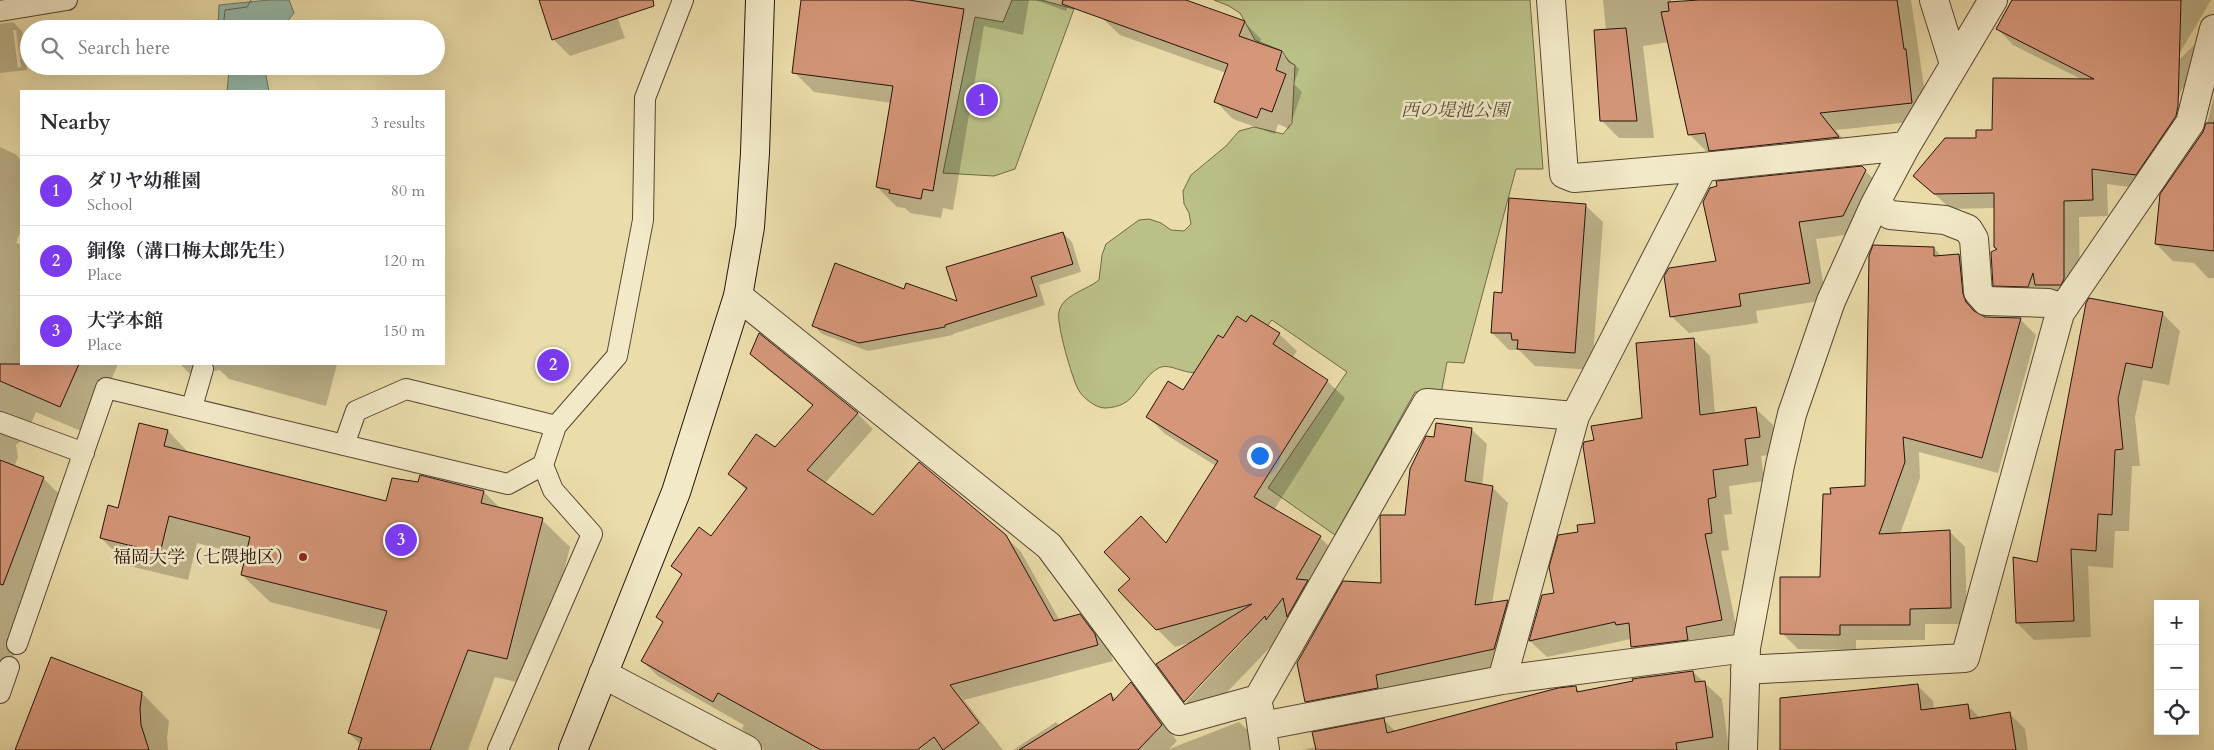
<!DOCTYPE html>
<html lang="en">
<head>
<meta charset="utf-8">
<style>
  :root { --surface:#fff; --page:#f7f7f7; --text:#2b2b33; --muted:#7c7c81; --line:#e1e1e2; --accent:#7c3aed }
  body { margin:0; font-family:Cardo,"Noto Serif JP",serif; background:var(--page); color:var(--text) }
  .controls { position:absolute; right:15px; bottom:15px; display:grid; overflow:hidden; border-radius:0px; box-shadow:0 5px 20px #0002 }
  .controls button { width:45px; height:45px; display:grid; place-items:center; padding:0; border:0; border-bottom:1px solid var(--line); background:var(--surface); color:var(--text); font:25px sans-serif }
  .you { position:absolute; left:1259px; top:455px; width:18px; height:18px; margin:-12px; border:4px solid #fff; border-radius:50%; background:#1a73e8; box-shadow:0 0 0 8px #1a73e833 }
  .badge { display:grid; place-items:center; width:32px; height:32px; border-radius:50%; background:var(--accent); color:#fff; font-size:16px; font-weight:700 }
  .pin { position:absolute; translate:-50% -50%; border:2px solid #fff; box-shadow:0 1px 5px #0006 }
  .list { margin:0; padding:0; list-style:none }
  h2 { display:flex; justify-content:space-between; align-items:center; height:65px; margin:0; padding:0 20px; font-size:21px }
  h2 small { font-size:16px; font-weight:400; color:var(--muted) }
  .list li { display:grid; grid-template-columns:32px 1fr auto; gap:15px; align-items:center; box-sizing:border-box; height:70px; padding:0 20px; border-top:1px solid var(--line) }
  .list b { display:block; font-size:19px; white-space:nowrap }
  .list p { margin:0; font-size:16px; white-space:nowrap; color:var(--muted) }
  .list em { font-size:16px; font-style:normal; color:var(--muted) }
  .icon { flex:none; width:28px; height:28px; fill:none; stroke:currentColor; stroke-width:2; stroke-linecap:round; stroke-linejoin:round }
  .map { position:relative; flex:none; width:2214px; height:750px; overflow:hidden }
  .search { position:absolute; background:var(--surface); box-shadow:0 5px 20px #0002; left:20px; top:20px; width:425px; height:55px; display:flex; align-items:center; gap:12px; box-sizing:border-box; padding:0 18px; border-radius:28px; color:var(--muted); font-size:19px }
  .panel { position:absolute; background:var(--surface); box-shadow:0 5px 20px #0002; left:20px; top:90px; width:425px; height:275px; border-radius:0px }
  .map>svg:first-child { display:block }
</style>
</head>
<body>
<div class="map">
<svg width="2214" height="750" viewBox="0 0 2214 750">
  <rect width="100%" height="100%" fill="#ebddaa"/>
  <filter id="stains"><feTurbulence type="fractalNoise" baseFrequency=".004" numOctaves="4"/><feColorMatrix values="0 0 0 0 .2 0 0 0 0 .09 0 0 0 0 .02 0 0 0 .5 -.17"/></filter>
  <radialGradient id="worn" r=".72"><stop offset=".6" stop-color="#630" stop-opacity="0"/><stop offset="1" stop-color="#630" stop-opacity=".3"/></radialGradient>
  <!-- green -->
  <path fill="#bac086" stroke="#706948" d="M 1012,0 L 1041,0 L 1074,9 L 1015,169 L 994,176 L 943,173 L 975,17 L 1003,22 Z
    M 1214,0 L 1530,0 L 1543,169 L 1516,169 L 1464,363 L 1447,362 L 1441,394 L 1415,392 L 1335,535 L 1268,488 L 1347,372 L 1272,320 L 1267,326 C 1250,337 1233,348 1216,359 C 1211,363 1203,370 1197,372 C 1184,375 1168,361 1157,369 C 1136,383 1137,407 1105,408 C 1095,408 1082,397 1078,389 C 1072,378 1056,323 1059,312 C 1062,295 1087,290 1099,280 L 1102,255 L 1106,244 L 1139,220 L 1149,219 L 1161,223 L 1171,230 L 1184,231 L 1191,224 L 1189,213 L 1184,204 L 1183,191 L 1191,175 L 1226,146 L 1239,131 L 1254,127 L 1283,134 L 1292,123 L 1295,65 L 1289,62 L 1282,51 L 1255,40 L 1240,13 L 1229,6 Z"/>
  <!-- water -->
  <path fill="#98bbac" stroke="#6a776c" d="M 269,0 L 289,0 L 294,13 L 281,29 L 218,29 L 219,5 Z
    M 227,66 L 264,66 L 269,91 L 227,91 L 229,71 Z"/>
  <!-- shadow -->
  <path fill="#0003" fill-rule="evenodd" d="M 548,0 L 611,0 L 625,38 L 570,56 L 553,39 Z
    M 803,0 L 1029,0 L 1023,35 L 984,26 L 953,210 L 943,208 L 941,218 L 910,213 L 905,208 L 897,207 L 877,187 L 892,103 L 814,92 L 794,72 Z
    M 1035,0 L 1071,0 L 1066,11 Z
    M 1109,0 L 1185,0 L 1244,22 L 1261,39 L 1259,44 L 1281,52 L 1299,69 L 1294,84 L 1302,92 L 1289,129 L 1278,124 L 1275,134 L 1233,119 L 1216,102 L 1226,73 L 1120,35 L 1102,18 Z
    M 1603,0 L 1671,0 L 1671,3 L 1719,0 L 1911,0 L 1929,120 L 1836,130 L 1855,154 L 1728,167 L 1711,151 L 1706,151 L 1689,134 L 1669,42 L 1643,46 L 1654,138 L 1619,138 L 1601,120 L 1606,30 Z
    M 2013,0 L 2211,0 L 2171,68 L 2195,44 L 2210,59 L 2151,190 L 2107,184 L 2108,216 L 2079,217 L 2080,295 L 2010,301 L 1994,285 L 1999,249 L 1995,208 L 1951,209 L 1931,191 L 1977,139 L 2083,80 L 2013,45 L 1998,29 ZM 2184,87 L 2175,123 L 2173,122 L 2181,90 Z
    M 13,22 L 22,31 L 27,70 L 0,73 L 0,24 ZM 13,30 L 16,30 L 21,67 L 18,68 Z
    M 2214,97 L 2214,278 L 2208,278 L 2194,263 L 2173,261 L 2156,244 L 2206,128 Z
    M 0,147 L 15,154 L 21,160 L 21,230 L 16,243 L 21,245 L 21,364 L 118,364 L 88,434 L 36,412 L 25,438 L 16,445 L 18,457 L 14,467 L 43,478 L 71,506 L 0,691 Z
    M 1862,168 L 1880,185 L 1860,233 L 1816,239 L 1826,300 L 1756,311 L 1758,323 L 1689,333 L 1671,316 L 1717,262 Z
    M 1585,205 L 1603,222 L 1592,370 L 1535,366 L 1519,350 L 1509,350 L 1492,333 L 1503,294 Z
    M 1063,233 L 1072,242 L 1081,272 L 1039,285 L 1045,305 L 953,334 L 953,335 L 868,351 L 822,334 L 813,325 L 905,290 L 959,303 Z
    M 1934,248 L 1942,257 L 1959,255 L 1975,271 L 1980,316 L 1985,318 L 2020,319 L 2036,335 L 1998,473 L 1919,452 L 1920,478 L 1900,534 L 1949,531 L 1965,547 L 1967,624 L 1925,624 L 1925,640 L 1856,640 L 1856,650 L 1798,649 L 1782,633 L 1821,579 L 1832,496 L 1866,487 Z
    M 2087,304 L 2162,313 L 2180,331 L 2169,385 L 2143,380 L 2135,417 L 2140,466 L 2132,466 L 2129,531 L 2115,531 L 2113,568 L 2088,566 L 2091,637 L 2034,640 L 2017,623 L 2038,563 Z
    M 1246,323 L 1279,334 L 1297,351 L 1292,358 L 1327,381 L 1345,398 L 1274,510 L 1320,537 L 1337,555 L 1283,634 L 1202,718 L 1186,702 L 1247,637 L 1241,640 L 1193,642 L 1175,647 L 1157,629 L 1167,544 L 1216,466 L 1165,434 L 1148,417 L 1184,392 L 1224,340 Z
    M 759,335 L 858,414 L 873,429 L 825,483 L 874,517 L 1005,536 L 1021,552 L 1060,621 L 1080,615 L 1095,631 L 1110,651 L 1113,661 L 964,700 L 1003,750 L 764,750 L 742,729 L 744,725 L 658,676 L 642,661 L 663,623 L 657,617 L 682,575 L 673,566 L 711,538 L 747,491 L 730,474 L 776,449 L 813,406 L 767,369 L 751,353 Z
    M 1693,339 L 1710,356 L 1715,414 L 1756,409 L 1773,425 L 1776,454 L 1761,456 L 1764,481 L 1729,486 L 1732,514 L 1724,515 L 1729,550 L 1721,551 L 1738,636 L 1649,664 L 1632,647 L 1631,639 L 1547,657 L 1530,641 L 1555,595 L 1579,533 L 1597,524 L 1595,442 L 1643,419 Z
    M 180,364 L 337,364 L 326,406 L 229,379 L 220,370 L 191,375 Z
    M 140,425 L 168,431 L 190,454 L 387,503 L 484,492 L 501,509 L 542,520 L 570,547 L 535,686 L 495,677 L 468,750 L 359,750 L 361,745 L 349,733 L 382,630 L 270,602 L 242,575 L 247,556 L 197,543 L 188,580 L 129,566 L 101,538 L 119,509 Z
    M 1471,429 L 1487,444 L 1482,486 L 1493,488 L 1508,503 L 1492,604 L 1507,602 L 1523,617 L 1510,664 L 1390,690 L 1322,717 L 1306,701 L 1383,584 L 1436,439 Z
    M 1693,672 L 1722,699 L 1729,750 L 1301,750 L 1316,747 L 1384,720 L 1396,732 L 1575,687 L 1580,692 Z
    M 1131,684 L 1146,699 L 1177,741 L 1169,749 L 1239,722 L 1255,737 L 1259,750 L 1013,750 L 1056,722 L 1060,726 L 1111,694 L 1116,699 Z
    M 1918,686 L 1933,701 L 1934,710 L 1968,706 L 1981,719 L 2010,714 L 2025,729 L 2028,750 L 1782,750 Z
    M 142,693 L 169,721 L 167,738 L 168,750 L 16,750 Z"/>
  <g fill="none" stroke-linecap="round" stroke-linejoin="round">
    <!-- shore -->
    <path stroke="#5f665c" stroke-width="1" d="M 223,29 L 225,10 L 247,7 L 251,0"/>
  </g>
  <!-- building -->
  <path fill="#d59679" stroke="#26120b" d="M 539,0 L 653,0 L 654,6 L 552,40 Z
    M 801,0 L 909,0 L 964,9 L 933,191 L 923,189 L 921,199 L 889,193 L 890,190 L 876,187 L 893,86 L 792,73 Z
    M 1063,0 L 1186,0 L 1245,21 L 1239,36 L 1282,51 L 1276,70 L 1286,74 L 1272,112 L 1261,108 L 1257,118 L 1214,102 L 1228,64 L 1062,4 Z
    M 1699,0 L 1897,0 L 1904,49 L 1906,49 L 1912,103 L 1820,113 L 1839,137 L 1709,151 L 1705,133 L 1688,135 L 1661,12 L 1669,11 L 1668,2 Z
    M 2012,0 L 2181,0 L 2178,106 L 2176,116 L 2136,175 L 2092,169 L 2093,200 L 2064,201 L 2064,279 L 2061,285 L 2035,285 L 2033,273 L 2028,287 L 1993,286 L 1991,252 L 1997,249 L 1994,247 L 1994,193 L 1934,194 L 1913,176 L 1945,138 L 1976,138 L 1976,130 L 1992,130 L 1993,78 L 2094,79 L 1996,29 Z
    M 1626,28 L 1637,121 L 1600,121 L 1594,30 Z
    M 2206,123 L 2214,123 L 2214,251 L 2155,244 L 2160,194 L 2203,132 Z
    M 1862,166 L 1866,170 L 1843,216 L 1799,222 L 1810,283 L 1739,294 L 1741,306 L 1670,317 L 1664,276 L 1669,268 L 1716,261 L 1703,202 L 1710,188 L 1717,186 L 1716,181 Z
    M 1509,198 L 1586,204 L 1575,353 L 1517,349 L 1518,340 L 1512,340 L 1511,333 L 1491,333 L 1494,292 L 1502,293 Z
    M 1063,232 L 1073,264 L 1031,277 L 1037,296 L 945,325 L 945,327 L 859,343 L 812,326 L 835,263 L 904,289 L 906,283 L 957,301 L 946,267 Z
    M 1873,245 L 1934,247 L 1934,256 L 1959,254 L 1963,294 L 1966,302 L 1974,311 L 1985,317 L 2021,318 L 1982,458 L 1903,437 L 1905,462 L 1879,534 L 1950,530 L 1951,608 L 1910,609 L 1910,625 L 1840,625 L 1840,635 L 1780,634 L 1780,577 L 1820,577 L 1823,494 L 1831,494 L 1830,488 L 1865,486 L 1869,256 Z
    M 2089,298 L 2163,312 L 2152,368 L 2126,363 L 2118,399 L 2123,449 L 2115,450 L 2112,515 L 2098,514 L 2096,551 L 2071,549 L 2074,621 L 2016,623 L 2013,557 L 2037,562 L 2086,303 Z
    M 1251,315 L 1280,333 L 1273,344 L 1328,380 L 1254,497 L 1321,536 L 1296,579 L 1308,580 L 1287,617 L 1283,598 L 1266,620 L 1265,616 L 1184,702 L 1156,664 L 1252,604 L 1156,630 L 1118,590 L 1130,579 L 1104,552 L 1141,516 L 1166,543 L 1218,461 L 1146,417 L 1168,381 L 1183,390 L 1218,335 L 1223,338 L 1237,316 L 1246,322 Z
    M 759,333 L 858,413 L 807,470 L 873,515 L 919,462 L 1006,535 L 1054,621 L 1080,614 L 1095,634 L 1098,645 L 950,685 L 979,723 L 943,750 L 934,737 L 917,750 L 821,750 L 718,693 L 713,702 L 641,661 L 663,622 L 656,617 L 682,574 L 671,566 L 699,527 L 711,536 L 747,488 L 728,474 L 756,434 L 775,447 L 813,405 L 750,354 Z
    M 1694,338 L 1700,415 L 1756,407 L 1760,437 L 1745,439 L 1748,465 L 1713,470 L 1716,497 L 1708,499 L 1712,533 L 1705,534 L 1722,620 L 1686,627 L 1688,640 L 1631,647 L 1629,623 L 1616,625 L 1615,622 L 1529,641 L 1542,595 L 1554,593 L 1549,567 L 1558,535 L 1578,532 L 1577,525 L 1595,523 L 1583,446 L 1584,442 L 1594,440 L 1591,426 L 1642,418 L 1636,343 Z
    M 0,364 L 79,364 L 60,407 L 0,381 Z
    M 139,423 L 168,430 L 164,446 L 386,501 L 392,478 L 418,482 L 420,475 L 484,491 L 481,503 L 543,518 L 507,659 L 468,650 L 430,750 L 358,750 L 362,738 L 348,733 L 387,611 L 241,575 L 250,537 L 169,516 L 160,553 L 100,538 L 108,505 L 118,508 Z
    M 1436,423 L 1472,428 L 1465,481 L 1493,486 L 1475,605 L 1508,600 L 1494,649 L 1376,675 L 1378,688 L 1305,702 L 1297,663 L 1343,581 L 1381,583 L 1380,516 L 1381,515 L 1405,515 L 1410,469 L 1426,436 L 1434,437 Z
    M 0,460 L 44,477 L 3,585 L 0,584 Z
    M 51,657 L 142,692 L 140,709 L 141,725 L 149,750 L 15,750 Z
    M 1693,671 L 1695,682 L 1705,681 L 1713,737 L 1676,743 L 1677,750 L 1316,750 L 1312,732 L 1384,718 L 1387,733 L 1558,688 L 1576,686 L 1577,692 L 1633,681 L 1632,679 Z
    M 1131,682 L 1162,725 L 1138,750 L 1019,750 L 1111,693 L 1113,701 Z
    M 1918,684 L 1921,710 L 1968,704 L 1970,719 L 2010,712 L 2016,750 L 1780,750 L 1780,698 Z"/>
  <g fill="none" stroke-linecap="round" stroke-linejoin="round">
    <!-- lane casing -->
    <g stroke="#574533" stroke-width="22">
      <path id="lane" d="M 0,11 L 67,0
        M 192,407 L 203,369
        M 0,422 L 84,453
        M 344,445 L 508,484 L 543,465
        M 17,644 L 106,388 L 344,445 L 356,411 L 406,389 L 556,426 L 617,356 L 643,220 L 645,98 L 683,0
        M 0,693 L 9,667
        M 498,750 L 592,534 L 553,490 L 543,465 L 556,426"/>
    </g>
    <!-- street casing -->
    <g stroke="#574533" stroke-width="30">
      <path id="street" d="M 1551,0 L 1564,174 L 1574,178 L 1703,167 L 1906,146
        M 1934,0 L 1954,64
        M 1875,204 L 1890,215 L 1945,220 L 1968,229 L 1974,239 L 1978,292 L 1986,301 L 2048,303 L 2063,308
        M 738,296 L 1049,546 L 1179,721 L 1258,699 L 1427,403 L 1575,416
        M 1745,670 L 1965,658 L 2060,313 L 2190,123 L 2214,29
        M 603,674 L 747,750
        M 1502,680 L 1575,416 L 1703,167
        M 1259,708 L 1265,750
        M 1262,726 L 1502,680 L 1746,648
        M 1743,750 L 1746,648 L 1780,465 L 1792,414 L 1831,301 L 1875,204 L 1906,146 L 1993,0"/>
    </g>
    <!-- secondary casing -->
    <g stroke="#26120b" stroke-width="30">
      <path id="secondary" d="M 573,750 L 676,492 L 738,296 L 750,227 L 755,153 L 760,0"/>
    </g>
    <!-- lane -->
    <use href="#lane" stroke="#f2e9c8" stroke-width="20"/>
    <!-- street -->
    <use href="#street" stroke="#f2e9c8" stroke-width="28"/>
    <!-- secondary -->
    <use href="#secondary" stroke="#f2e9c8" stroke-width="28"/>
  </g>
  <!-- markers -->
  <circle fill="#8f2418" stroke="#f2e9c8" stroke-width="2" cx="303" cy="557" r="5"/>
  <g text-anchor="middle" stroke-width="5" stroke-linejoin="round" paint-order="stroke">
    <!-- park labels -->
    <g font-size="18" font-style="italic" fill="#5a4f36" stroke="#f2e9c8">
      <text x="1455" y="116">西の堤池公園</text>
    </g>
    <!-- poi labels -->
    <g font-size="18" fill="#26120b" stroke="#f2e9c8" text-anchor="end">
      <text x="293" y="563">福岡大学（七隈地区）</text>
    </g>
  </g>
  <rect width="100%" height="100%" filter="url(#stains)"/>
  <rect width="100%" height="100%" fill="url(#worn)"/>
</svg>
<div class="controls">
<button>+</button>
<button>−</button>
<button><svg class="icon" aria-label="locate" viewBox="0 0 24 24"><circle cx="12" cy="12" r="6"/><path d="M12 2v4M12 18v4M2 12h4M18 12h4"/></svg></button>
</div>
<div class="you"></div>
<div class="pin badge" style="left:982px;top:100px">1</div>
<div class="pin badge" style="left:553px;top:365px">2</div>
<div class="pin badge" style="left:401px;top:540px">3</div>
<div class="search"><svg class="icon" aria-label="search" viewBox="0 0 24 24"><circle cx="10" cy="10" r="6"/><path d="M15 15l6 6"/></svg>Search here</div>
<section class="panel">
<h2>Nearby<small>3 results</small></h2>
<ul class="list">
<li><span class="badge">1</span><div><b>ダリヤ幼稚園</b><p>School</p></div><em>80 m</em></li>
<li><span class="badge">2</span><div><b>銅像（溝口梅太郎先生）</b><p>Place</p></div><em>120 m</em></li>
<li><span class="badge">3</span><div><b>大学本館</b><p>Place</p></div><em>150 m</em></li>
</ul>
</section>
</div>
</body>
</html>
